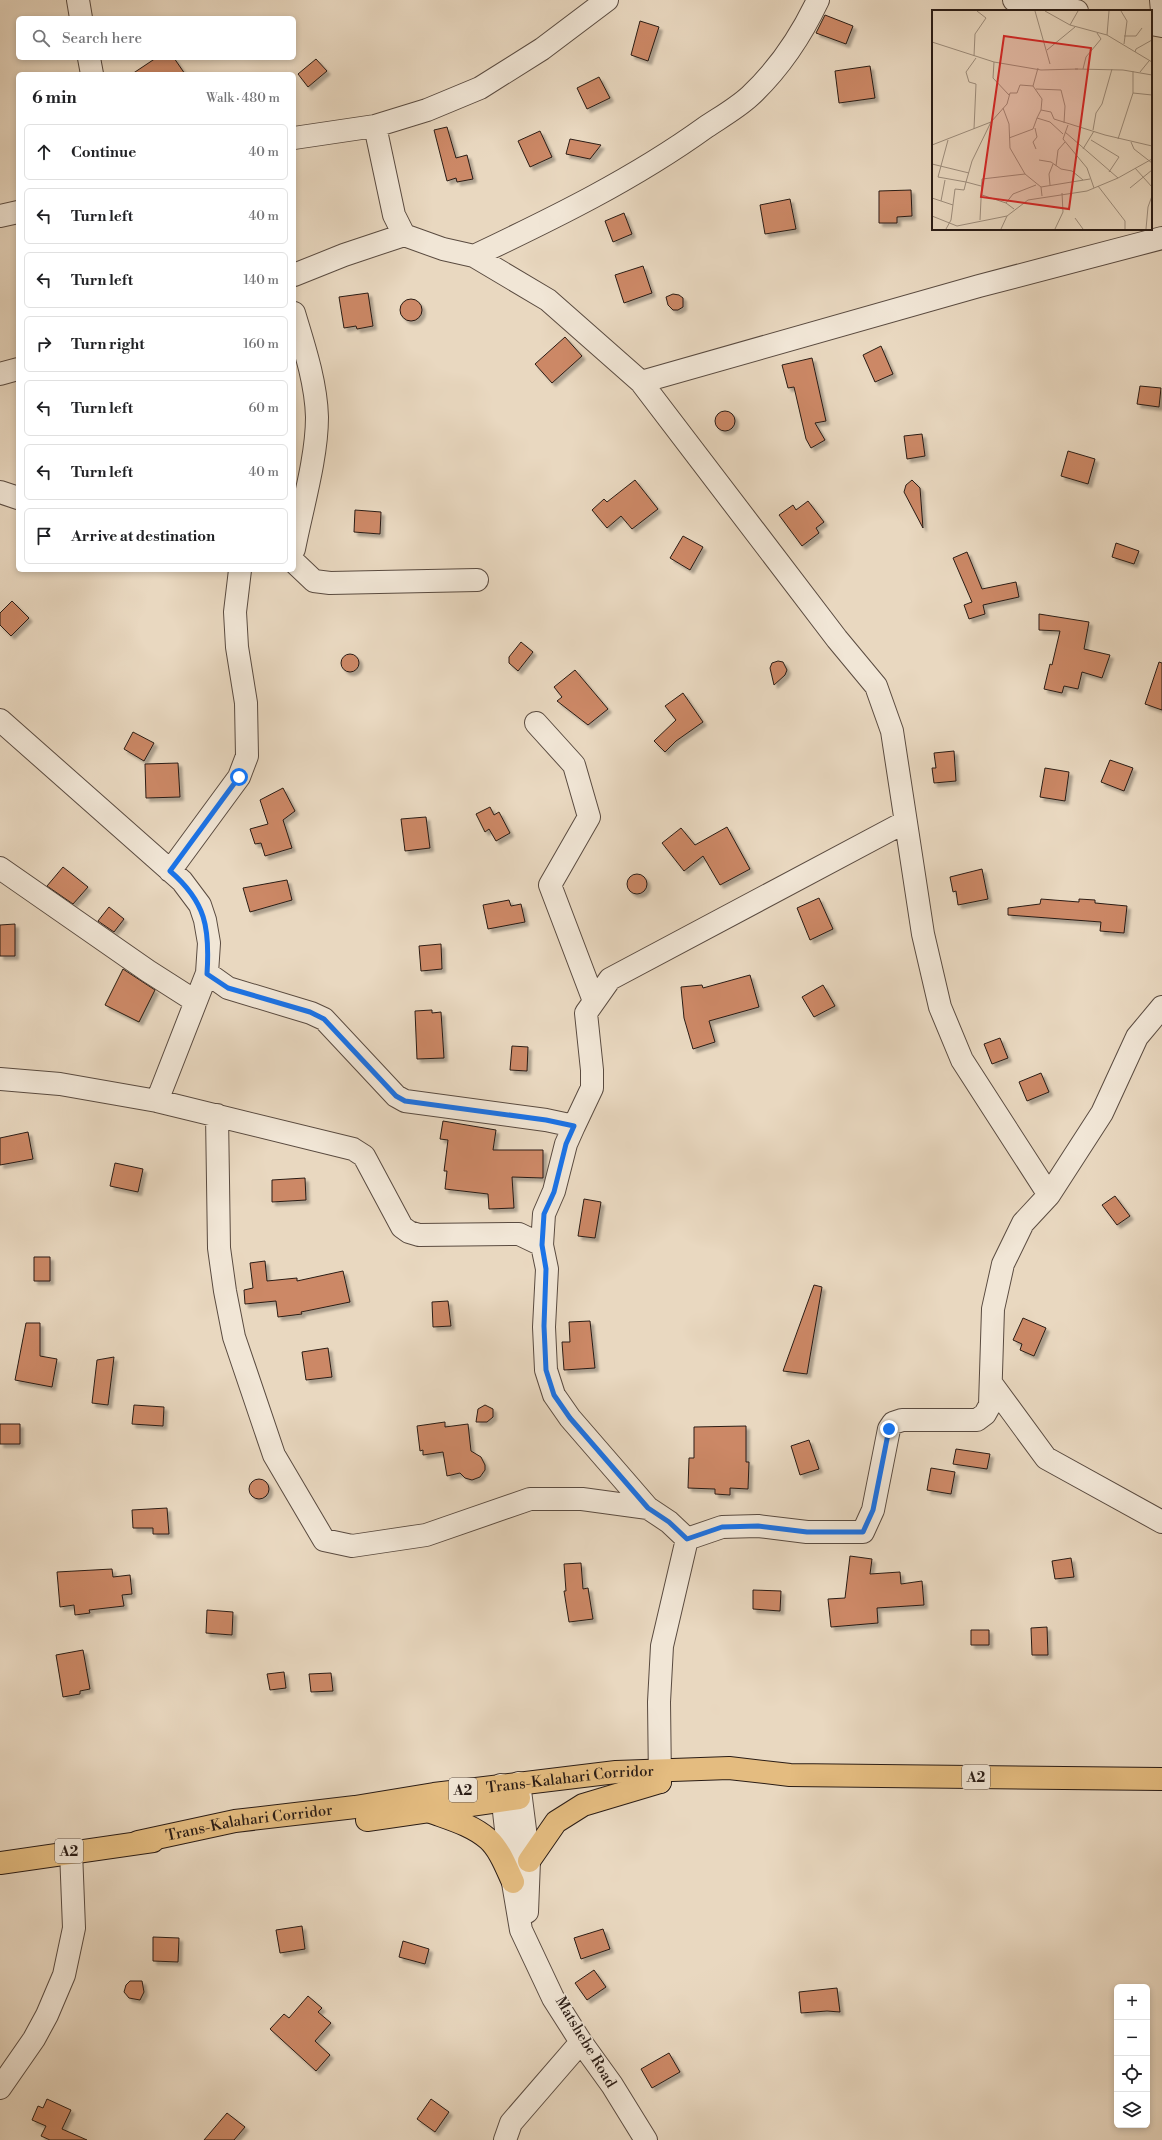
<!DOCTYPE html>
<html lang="en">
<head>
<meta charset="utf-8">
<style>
  :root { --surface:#fff; --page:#f2f2f2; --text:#202124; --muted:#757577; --line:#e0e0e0 }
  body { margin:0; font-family:"Libre Bodoni",serif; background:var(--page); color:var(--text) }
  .controls { position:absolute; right:12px; bottom:12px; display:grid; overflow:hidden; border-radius:6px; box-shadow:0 2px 6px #0003 }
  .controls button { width:36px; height:36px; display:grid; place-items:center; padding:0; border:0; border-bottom:1px solid var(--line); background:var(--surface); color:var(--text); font:20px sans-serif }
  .stop { position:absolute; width:12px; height:12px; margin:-9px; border:3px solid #1a73e8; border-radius:50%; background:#fff }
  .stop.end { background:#1a73e8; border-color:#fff; box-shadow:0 1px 4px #0008 }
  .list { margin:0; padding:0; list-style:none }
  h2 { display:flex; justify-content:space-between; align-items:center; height:52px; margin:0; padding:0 16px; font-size:17px }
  h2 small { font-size:13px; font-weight:400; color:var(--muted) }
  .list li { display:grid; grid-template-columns:26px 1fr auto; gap:12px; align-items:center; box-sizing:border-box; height:56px; margin:0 8px 8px; padding:0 8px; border:1px solid var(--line); border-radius:6px }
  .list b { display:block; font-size:15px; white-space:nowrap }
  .list em { font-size:13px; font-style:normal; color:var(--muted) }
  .icon { flex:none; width:22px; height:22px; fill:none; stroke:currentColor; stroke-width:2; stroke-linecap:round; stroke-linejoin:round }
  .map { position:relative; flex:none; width:1162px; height:2140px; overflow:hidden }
  .search { position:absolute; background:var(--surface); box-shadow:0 2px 6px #0003; left:16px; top:16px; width:280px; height:44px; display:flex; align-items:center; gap:10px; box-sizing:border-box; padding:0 14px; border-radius:6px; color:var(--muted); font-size:15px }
  .panel { position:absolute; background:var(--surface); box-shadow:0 2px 6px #0003; left:16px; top:72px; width:280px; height:500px; border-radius:6px }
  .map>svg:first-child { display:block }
</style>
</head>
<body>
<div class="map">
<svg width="1162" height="2140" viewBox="0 0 1162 2140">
  <defs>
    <filter id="shadow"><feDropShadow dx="3.5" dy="3.5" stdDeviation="1" flood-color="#0004"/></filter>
  </defs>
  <rect width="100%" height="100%" fill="#e9d8c0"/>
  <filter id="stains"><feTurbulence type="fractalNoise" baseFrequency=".005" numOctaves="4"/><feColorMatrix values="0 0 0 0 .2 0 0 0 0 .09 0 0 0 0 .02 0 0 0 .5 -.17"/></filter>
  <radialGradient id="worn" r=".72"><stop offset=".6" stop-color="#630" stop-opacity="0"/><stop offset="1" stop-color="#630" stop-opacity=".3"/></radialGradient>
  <!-- building -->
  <path fill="#c86" stroke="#2a1c15" filter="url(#shadow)" d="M 825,15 L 853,26 L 846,44 L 816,33 Z
    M 640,21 L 659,27 L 648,61 L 631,55 Z
    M 156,58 L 174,58 L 185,74 L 132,74 Z
    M 316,59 L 327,71 L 308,87 L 298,74 Z
    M 870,66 L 875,98 L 839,103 L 835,71 Z
    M 599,77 L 610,98 L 587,109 L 577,88 Z
    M 447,127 L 456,158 L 467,155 L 473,179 L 457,182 L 456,178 L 447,181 L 434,130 Z
    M 540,131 L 552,157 L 530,167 L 518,141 Z
    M 570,139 L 601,145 L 590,159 L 566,154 Z
    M 911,190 L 912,216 L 897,217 L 897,223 L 879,223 L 879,191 Z
    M 790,199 L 796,229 L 765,234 L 760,205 Z
    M 624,213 L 632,234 L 613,242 L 605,221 Z
    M 643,266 L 652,293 L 624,303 L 615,275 Z
    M 368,293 L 373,326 L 357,329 L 356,326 L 344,328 L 339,297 Z
    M 673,294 L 679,295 L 683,298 L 683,307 L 678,310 L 673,310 L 668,305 L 666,297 Z
    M400 310a11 11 0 1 1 22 0a11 11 0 1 1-22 0Z
    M 565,337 L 582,356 L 552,383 L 535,364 Z
    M 881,346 L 893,374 L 875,382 L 863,355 Z
    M 812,358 L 826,421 L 815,423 L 825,440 L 811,448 L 806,439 L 794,387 L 788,388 L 782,365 Z
    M 1140,386 L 1161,388 L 1159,407 L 1137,404 Z
    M715 421a10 10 0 1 1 20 0a10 10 0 1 1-20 0Z
    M 922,434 L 925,456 L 907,459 L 904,436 Z
    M 1068,451 L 1095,459 L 1088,484 L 1061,476 Z
    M 635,480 L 658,509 L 632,529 L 621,516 L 607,528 L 592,510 L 604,499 L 607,502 Z
    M 912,480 L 920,488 L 923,528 L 904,492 L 906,485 Z
    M 808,501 L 824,522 L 816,528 L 819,533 L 802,546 L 779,515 L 793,505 L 796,510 Z
    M 355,510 L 381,512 L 380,534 L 354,532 Z
    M 683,536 L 703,547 L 690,570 L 670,558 Z
    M 1116,543 L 1139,551 L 1134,564 L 1112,557 Z
    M 967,552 L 982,589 L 1016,582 L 1019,597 L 983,605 L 985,614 L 969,619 L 964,605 L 972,602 L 953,558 Z
    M 12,601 L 29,618 L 11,636 L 0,625 L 0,613 Z
    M 1039,614 L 1089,622 L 1084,649 L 1110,655 L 1102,678 L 1082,672 L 1078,689 L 1064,686 L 1062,693 L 1044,689 L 1050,664 L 1052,665 L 1060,631 L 1039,630 Z
    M 521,642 L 533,652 L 518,671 L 509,663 L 509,657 Z
    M341 663a9 9 0 1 1 18 0a9 9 0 1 1-18 0Z
    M 778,661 L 783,662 L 787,670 L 785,675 L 774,685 L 770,668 L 772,663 Z
    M 1159,662 L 1162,663 L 1162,710 L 1145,704 Z
    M 575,670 L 608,709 L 588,725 L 557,701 L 562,697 L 554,687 Z
    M 683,693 L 703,722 L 676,741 L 665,752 L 654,741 L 676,720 L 665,706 Z
    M 133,732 L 154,743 L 144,761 L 124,749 Z
    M 954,751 L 956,781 L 934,783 L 932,768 L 936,768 L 934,753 Z
    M 1110,760 L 1133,768 L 1124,791 L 1101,782 Z
    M 178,763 L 180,797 L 146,798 L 145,764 Z
    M 1045,768 L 1069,772 L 1065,801 L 1040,797 Z
    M 283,788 L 295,811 L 283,820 L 292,848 L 265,856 L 261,843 L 255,844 L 250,829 L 268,824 L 260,800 Z
    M 490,807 L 494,815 L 499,812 L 510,833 L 496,841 L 489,829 L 485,832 L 476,814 Z
    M 426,817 L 430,848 L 405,851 L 401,819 Z
    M 727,827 L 750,869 L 720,885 L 703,856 L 684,871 L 662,843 L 681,828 L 695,845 Z
    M 63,867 L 88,887 L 73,904 L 47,886 Z
    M 982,869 L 988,899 L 958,905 L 956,891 L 953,892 L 950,877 Z
    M627 884a10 10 0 1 1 20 0a10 10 0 1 1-20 0Z
    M 287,880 L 292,900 L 250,912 L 243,888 Z
    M 819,898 L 833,929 L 810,940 L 797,908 Z
    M 1041,899 L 1079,902 L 1079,899 L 1095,900 L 1095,903 L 1127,906 L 1124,933 L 1100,931 L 1101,922 L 1008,915 L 1008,908 L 1040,904 Z
    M 509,900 L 511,906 L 521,904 L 525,922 L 488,929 L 483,905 Z
    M 109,907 L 124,919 L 114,932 L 98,921 Z
    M 15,924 L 15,956 L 0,956 L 0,925 Z
    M 441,944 L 442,969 L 421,971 L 419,946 Z
    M 123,969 L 155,990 L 139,1022 L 105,1005 Z
    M 750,975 L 759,1007 L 709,1021 L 715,1042 L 693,1049 L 684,1018 L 681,987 L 702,985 L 703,988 Z
    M 823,985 L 835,1006 L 814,1017 L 802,997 Z
    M 432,1010 L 432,1013 L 441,1012 L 444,1058 L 417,1059 L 415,1011 Z
    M 1000,1038 L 1008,1058 L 992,1064 L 984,1044 Z
    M 512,1046 L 528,1047 L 527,1071 L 510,1070 Z
    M 1041,1073 L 1049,1092 L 1027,1101 L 1019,1082 Z
    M 443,1121 L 496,1130 L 493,1150 L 543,1150 L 543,1178 L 512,1177 L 514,1208 L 489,1209 L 488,1194 L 445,1189 L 447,1171 L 444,1171 L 448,1140 L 440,1139 Z
    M 28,1132 L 33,1159 L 0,1165 L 0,1138 Z
    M 115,1163 L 143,1169 L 138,1192 L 110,1186 Z
    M 305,1178 L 306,1200 L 272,1202 L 272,1180 Z
    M 1115,1196 L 1130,1216 L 1117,1225 L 1102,1205 Z
    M 584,1199 L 601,1202 L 595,1238 L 578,1236 Z
    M 34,1257 L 50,1257 L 50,1281 L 34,1281 Z
    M 265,1261 L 267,1281 L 297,1278 L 297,1281 L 343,1271 L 350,1302 L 301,1312 L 302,1314 L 278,1317 L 276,1301 L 245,1304 L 244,1290 L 253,1288 L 250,1263 Z
    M 814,1285 L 822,1287 L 807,1374 L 783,1371 Z
    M 448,1301 L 451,1326 L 433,1327 L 432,1302 Z
    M 1023,1318 L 1046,1328 L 1034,1356 L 1020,1350 L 1022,1344 L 1013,1340 Z
    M 590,1321 L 595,1368 L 564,1370 L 562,1342 L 570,1342 L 569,1322 Z
    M 26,1323 L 40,1323 L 40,1356 L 57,1359 L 52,1387 L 15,1380 Z
    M 328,1348 L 332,1377 L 306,1380 L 302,1352 Z
    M 114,1357 L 108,1405 L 92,1403 L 97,1360 Z
    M 134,1405 L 164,1407 L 163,1426 L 132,1424 Z
    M 485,1405 L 493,1409 L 493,1417 L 487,1422 L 476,1422 L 478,1409 Z
    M 445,1422 L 445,1427 L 468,1424 L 471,1451 L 481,1457 L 485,1465 L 485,1470 L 480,1477 L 472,1480 L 465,1478 L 460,1473 L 447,1476 L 443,1452 L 423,1455 L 423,1450 L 420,1451 L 417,1426 Z
    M 0,1424 L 20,1424 L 20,1444 L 0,1444 Z
    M 746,1426 L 746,1462 L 749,1462 L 748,1489 L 730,1488 L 730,1495 L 715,1494 L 715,1489 L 688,1488 L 689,1458 L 694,1458 L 694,1427 Z
    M 809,1440 L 819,1469 L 800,1475 L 791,1446 Z
    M 956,1449 L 990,1454 L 987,1469 L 953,1464 Z
    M 931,1468 L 955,1472 L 951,1494 L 927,1490 Z
    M249 1489a10 10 0 1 1 20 0a10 10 0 1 1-20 0Z
    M 167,1508 L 169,1534 L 153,1534 L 153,1528 L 133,1528 L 132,1510 Z
    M 850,1556 L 872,1559 L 870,1574 L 900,1572 L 901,1584 L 922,1581 L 924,1605 L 877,1608 L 878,1623 L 831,1627 L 828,1599 L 845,1598 Z
    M 1071,1558 L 1074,1577 L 1055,1579 L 1052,1561 Z
    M 581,1563 L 583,1589 L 588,1588 L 593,1619 L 569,1622 L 564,1591 L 566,1591 L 564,1564 Z
    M 112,1569 L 113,1577 L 130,1575 L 132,1594 L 122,1595 L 124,1606 L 89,1610 L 90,1613 L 75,1615 L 74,1605 L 60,1607 L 57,1572 Z
    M 753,1590 L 781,1591 L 780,1611 L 753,1609 Z
    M 207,1610 L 233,1612 L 232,1635 L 206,1633 Z
    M 1047,1627 L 1048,1655 L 1032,1655 L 1031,1628 Z
    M 971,1630 L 989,1630 L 989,1645 L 971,1645 Z
    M 83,1650 L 90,1689 L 80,1691 L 80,1694 L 63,1697 L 56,1655 Z
    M 284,1672 L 286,1688 L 270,1690 L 267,1674 Z
    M 331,1673 L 333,1691 L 311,1692 L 309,1674 Z
    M 302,1926 L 305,1949 L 280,1953 L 276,1930 Z
    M 603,1929 L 610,1949 L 581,1959 L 574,1938 Z
    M 153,1937 L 179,1938 L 178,1962 L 153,1961 Z
    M 403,1941 L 429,1949 L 425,1964 L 399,1957 Z
    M 594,1970 L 606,1987 L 587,2000 L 575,1983 Z
    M 130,1981 L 142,1981 L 144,1992 L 140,2000 L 129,1998 L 124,1992 L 126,1985 Z
    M 837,1988 L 840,2012 L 827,2011 L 801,2013 L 799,1992 Z
    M 308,1996 L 322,2008 L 318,2012 L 331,2023 L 315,2041 L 330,2055 L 316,2071 L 270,2029 L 284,2014 L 289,2018 Z
    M 669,2053 L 680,2072 L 652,2088 L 641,2069 Z
    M 47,2099 L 71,2110 L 62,2129 L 87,2140 L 50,2140 L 41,2136 L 46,2126 L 32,2120 L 38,2106 L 43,2108 Z
    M 431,2099 L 449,2112 L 435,2132 L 417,2119 Z
    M 227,2113 L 245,2127 L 234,2140 L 204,2140 Z"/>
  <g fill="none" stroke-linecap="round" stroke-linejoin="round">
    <!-- street casing -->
    <g stroke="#5a4b40" stroke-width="24">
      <path id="street" d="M 78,0 L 81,18
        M 1014,0 L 1077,11
        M 1161,0 L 1162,11
        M 1151,24 L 1162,26
        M 89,58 L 92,74
        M 375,126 L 394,215 L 404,235 L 443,249 L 474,256 L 548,300 L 641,382 L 837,639 L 876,686 L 892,731 L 923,934 L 940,1007 L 962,1060 L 1049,1195
        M 294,138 L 375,126 L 427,110 L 480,88 L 542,49 L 607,0
        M 0,216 L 18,212
        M 474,256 C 554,218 634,179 706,127 C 721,117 737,108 750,96 C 780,68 801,36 818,0
        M 294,275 L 344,255 L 404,235
        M 294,313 C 304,346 316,382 317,417 C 317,458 302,508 294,549
        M 0,374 L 18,369
        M 641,382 L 979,286 L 1162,238
        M 0,492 L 18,498
        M 294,562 L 314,581 L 330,583 L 477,580
        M 0,720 L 182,881 L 200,905 L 205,920 L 209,943 L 207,973 L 157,1101
        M 536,723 L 574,765 L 589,817 L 550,885 L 594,1001
        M 0,868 L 148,971 L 195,1001
        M 170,871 L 239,777 L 247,756 L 246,703 L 237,647 L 235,612 L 240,570
        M 207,973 L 228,988 L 311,1013 L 324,1019 L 396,1096 L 405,1101 L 546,1120 L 574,1126 L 566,1144 L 554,1191 L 544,1214 L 542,1245
        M 0,1079 L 60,1084 L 157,1101 L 353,1149 L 364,1156 L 402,1227 L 409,1232 L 419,1235 L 519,1234 L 542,1245 L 547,1269 L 544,1327 L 546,1370 L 554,1395 L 570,1418 L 648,1508 L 669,1522 L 687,1539 L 662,1646 L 659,1702 L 660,1782
        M 217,1115 L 219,1248 L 225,1291 L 234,1337 L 274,1455 L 324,1540 L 352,1546 L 426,1535 L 530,1499 L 582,1499 L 648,1508
        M 574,1126 L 592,1088 L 592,1070 L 586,1013 L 610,979 L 905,822
        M 991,1383 L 1046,1458 L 1162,1522
        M 687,1539 L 722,1527 L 758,1526 L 807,1532 L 863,1532 L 873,1510 L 889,1429 L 893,1423 L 902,1420 L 977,1420 L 985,1414 L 990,1405 L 993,1309 L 1003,1264 L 1023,1223 L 1049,1195 L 1102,1113 L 1137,1037 L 1162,1007
        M 519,1783 L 529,1861 L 527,1912
        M 501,1785 L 510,1865 L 521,1930 L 553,1998 L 581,2042 L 612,2085 L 646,2140
        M 0,2088 L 34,2039 L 47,2015 L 64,1975 L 74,1928 L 71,1851
        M 505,2140 L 511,2123 L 581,2042"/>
    </g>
    <!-- highway casing -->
    <g stroke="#2a1c15" stroke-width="24">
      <g id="highway">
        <path d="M 431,1812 C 450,1819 472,1825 488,1839 C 500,1850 506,1867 513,1882"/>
        <path d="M 367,1820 L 519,1798"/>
        <path id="s1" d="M 138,1842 L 235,1821 L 355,1807 L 434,1794 L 616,1772 L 729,1768 L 790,1775 L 1162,1779"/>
        <path d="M 529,1861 L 556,1822 L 583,1805 L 660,1782"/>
        <path d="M 0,1863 L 153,1841"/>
      </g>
    </g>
    <!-- street -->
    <use href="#street" stroke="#f1e6d6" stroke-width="22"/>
    <!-- highway -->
    <use href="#highway" stroke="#e4bc80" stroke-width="22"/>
  </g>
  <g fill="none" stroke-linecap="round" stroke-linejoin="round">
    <!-- route -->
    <path stroke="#1a73e8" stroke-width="5" d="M 239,777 L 170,871 C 206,902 210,928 207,974 L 228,988 L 310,1012 L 324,1019 L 396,1096 L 405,1101 L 546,1120 L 574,1126 L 566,1144 L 554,1192 L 544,1214 L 542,1245 L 546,1269 L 544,1326 L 546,1370 L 554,1395 L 570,1418 L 648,1508 L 669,1522 L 687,1539 L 722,1527 L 758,1526 L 807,1532 L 863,1532 L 873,1510 L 889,1429"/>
  </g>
  <g text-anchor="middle" stroke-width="3" stroke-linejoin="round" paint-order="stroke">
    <!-- shield labels -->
    <g fill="#f1e6d6" stroke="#66594f" stroke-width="1">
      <rect x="962" y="1765" width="28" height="24" rx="3"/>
      <rect x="449" y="1778" width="28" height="24" rx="3"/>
      <rect x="55" y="1839" width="28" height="24" rx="3"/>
    </g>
    <g font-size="14" font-weight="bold" fill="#2a1c15">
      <text x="976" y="1782">A2</text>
      <text x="463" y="1795">A2</text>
      <text x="69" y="1856">A2</text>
    </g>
    <!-- street labels -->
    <g font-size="15" fill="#2a1c15" stroke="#f1e6d6">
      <text dy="5" stroke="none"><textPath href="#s1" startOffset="437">Trans-Kalahari Corridor</textPath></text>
      <text dy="5" stroke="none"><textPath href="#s1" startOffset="113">Trans-Kalahari Corridor</textPath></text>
      <text transform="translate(586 2042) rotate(59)" y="5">Matshebe Road</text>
    </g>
  </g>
  <!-- overview -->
  <g transform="translate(932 10)">
    <rect width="220" height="220" fill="#e9d8c0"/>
    <path fill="none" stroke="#9d8d7c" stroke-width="1" d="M 103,1 L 118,54M 113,1 L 138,15 L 175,25 L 220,52M 189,1 L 195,11 L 192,34M 138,15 L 146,1M 175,25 L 177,1M 192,26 L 204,26 L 210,18M 0,32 L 62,52 L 109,60 L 146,59M 115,40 L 143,17M 203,42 L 204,39 L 220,30M 42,46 L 43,24 L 54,8 L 45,1M 62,52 L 61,68 L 77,85M 106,58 L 101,76 L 110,89 L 109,100 L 119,102 L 122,109 L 173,125 L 220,136M 143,59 L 191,60 L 220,65M 151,59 L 154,47 L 169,29 L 165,23M 208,62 L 217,51M 104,79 L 129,80 L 133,96 L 132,113M 201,83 L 220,85M 71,98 L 77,114 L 78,138 L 93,164 L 109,177 L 110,186M 109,100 L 105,108 L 118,112 L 131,124M 136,115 L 131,129 L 155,158 L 162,178M 103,118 L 105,127 L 101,132 L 104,139M 42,119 L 44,74 L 37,72 L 34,62 L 44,48M 161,120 L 164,103 L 170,94 L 180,59M 133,122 L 186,168M 77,128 L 101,119 L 105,108M 186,129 L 201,83 L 201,61M 16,130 L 6,167 L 34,172 L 40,151 L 59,112M 159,130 L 187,147 L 177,162M 199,132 L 202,139 L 220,153M 0,135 L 59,112 L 75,94 L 78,83 L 85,83 L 88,75 L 101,76M 151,139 L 162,121M 107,150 L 119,152 L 129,159 L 140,161 L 151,170M 0,154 L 37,163M 124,156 L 126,140 L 133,132M 203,158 L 220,177M 118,175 L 117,164 L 121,154M 166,176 L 193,211 L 193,219M 109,177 L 158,169M 198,178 L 220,160M 50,185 L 74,193 L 82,199M 0,188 L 21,195M 9,191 L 13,170M 74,193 L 81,184 L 104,175M 0,206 L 25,216 L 75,206M 143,208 L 151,219M 48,210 L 50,169 L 93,164M 14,219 L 19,210 L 23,179 L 32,180 L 34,172 L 49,176M 69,219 L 75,206 L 96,190 L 155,181 L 186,168 L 220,149M 123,219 L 131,202 L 130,183M 214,219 L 216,197 L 220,186"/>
    <path fill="#d62828" fill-opacity="0.15" stroke="#d62828" stroke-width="2" d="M 72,26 L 159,38 L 137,199 L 49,187 Z"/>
    <rect width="220" height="220" fill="none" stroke="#2a1c15" stroke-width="2"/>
  </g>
  <rect width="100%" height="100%" filter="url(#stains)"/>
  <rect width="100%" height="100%" fill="url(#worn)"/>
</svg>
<div class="controls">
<button>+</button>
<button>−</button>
<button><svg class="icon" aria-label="locate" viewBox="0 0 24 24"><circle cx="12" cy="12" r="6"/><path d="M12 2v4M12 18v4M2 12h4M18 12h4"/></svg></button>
<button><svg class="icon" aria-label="layers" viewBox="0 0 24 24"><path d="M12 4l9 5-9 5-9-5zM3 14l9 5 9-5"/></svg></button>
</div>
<div class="stop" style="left:239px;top:777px"></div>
<div class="stop end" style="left:889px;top:1429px"></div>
<div class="search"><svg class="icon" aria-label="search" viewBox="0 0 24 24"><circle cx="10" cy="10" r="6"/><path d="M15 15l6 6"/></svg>Search here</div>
<section class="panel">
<h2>6 min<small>Walk · 480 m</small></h2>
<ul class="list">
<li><svg class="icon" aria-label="ahead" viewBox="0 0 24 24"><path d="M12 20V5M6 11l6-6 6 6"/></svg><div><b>Continue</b></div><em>40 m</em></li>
<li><svg class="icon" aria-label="left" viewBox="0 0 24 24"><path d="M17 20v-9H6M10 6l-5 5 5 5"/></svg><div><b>Turn left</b></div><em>40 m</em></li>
<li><svg class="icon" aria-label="left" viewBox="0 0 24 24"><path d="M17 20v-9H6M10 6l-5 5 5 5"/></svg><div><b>Turn left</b></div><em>140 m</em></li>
<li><svg class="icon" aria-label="right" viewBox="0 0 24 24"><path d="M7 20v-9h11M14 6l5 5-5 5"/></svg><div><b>Turn right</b></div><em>160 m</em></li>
<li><svg class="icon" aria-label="left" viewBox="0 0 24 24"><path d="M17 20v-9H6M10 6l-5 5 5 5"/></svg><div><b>Turn left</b></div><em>60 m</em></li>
<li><svg class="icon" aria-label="left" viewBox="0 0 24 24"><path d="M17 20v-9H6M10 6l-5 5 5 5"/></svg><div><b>Turn left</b></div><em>40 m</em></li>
<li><svg class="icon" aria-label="arrive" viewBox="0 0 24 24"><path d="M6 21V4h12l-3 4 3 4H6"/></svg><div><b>Arrive at destination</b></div></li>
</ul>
</section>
</div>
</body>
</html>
